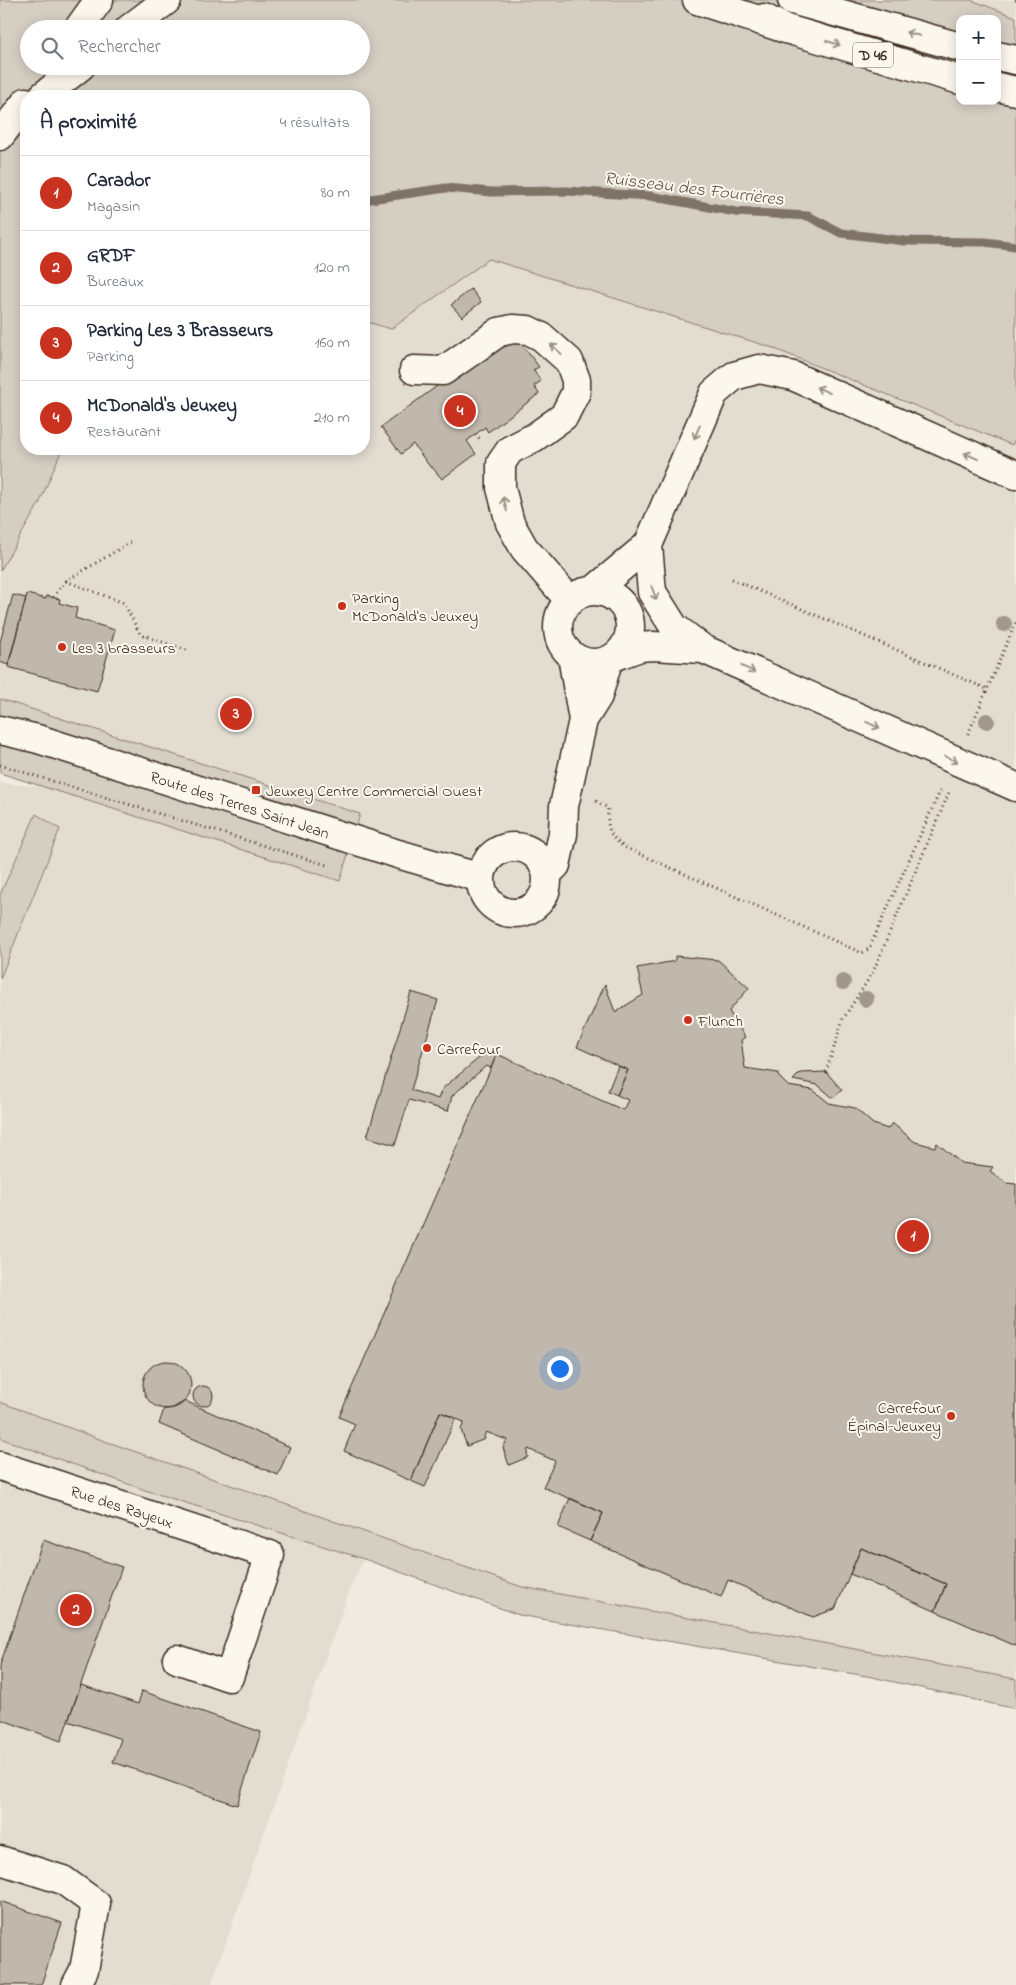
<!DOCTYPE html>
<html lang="fr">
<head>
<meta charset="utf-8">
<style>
  :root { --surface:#fff; --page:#f2f2f3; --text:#1f2937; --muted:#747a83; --line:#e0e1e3; --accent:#c8321e }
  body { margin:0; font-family:"Indie Flower",sans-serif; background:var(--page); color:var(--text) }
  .controls { position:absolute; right:15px; top:15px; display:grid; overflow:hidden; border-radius:10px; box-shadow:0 2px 12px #0003 }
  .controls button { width:45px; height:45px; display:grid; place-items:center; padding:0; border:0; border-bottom:1px solid var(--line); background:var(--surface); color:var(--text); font:25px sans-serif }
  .you { position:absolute; left:559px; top:1368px; width:18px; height:18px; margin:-12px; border:4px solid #fff; border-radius:50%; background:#1a73e8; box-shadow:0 0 0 8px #1a73e833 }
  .badge { display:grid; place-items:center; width:32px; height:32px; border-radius:50%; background:var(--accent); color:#fff; font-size:16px; font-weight:700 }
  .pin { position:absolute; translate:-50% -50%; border:2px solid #fff; box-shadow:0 1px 5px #0006 }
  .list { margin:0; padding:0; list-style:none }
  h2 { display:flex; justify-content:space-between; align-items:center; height:65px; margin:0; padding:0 20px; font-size:21px }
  h2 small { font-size:16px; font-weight:400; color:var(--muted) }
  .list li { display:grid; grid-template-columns:32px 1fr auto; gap:15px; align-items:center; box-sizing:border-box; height:75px; padding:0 20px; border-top:1px solid var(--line) }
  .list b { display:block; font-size:19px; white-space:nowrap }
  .list p { margin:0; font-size:16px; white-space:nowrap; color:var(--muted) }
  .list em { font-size:16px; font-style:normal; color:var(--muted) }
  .icon { flex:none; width:28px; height:28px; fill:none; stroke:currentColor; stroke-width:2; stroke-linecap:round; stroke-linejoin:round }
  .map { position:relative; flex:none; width:1016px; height:1985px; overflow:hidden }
  .search { position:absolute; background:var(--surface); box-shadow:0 2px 12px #0003; left:20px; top:20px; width:350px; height:55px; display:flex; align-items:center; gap:12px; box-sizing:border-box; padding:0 18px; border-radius:28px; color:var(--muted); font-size:19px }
  .panel { position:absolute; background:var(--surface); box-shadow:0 2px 12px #0003; left:20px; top:90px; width:350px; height:365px; border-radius:20px }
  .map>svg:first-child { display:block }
</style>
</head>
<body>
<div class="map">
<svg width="1016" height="1985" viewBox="0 0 1016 1985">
  <rect width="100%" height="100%" fill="#f0ebe0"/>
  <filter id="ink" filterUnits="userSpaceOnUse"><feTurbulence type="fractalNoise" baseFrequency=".02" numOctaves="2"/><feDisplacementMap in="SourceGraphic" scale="10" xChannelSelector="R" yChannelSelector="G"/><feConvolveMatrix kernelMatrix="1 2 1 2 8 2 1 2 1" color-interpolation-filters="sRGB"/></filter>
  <g filter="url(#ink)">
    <!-- built -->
    <path fill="#e2dcd1" d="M 971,0 L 1016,0 L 1016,17 Z
      M 489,259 L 770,347 L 1012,445 L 1016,437 L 1016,1679 L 522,1587 L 102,1440 L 0,1402 L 0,979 L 60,829 L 0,895 L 0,783 L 48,787 L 340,880 L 360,814 L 0,699 L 0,571 L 39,504 L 62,449 L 364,449 L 364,321 L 391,329 Z
      M 0,1438 L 145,1490 L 364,1559 L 352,1583 L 211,1985 L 0,1985 Z"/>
    <!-- green -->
    <path fill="#d5cec3" stroke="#887c70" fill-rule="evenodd" d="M 0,0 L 971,0 L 1016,17 L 1016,437 L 1012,445 L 770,347 L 489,259 L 391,329 L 364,321 L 364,96 L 26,96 L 26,449 L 62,449 L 39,504 L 0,571 ZM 960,19 L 997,19 L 997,101 L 960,101 ZM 29,29 L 361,29 L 361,66 L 29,66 Z
      M 0,699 L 360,814 L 340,881 L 0,773 Z
      M 36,814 L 60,829 L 0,979 L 0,895 Z
      M 0,1402 L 102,1440 L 522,1587 L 1016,1679 L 1016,1709 L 872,1677 L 519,1615 L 364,1559 L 145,1490 L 0,1438 Z"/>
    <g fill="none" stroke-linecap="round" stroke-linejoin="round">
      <!-- stream -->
      <path stroke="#7f7367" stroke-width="9" d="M 364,200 L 446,188 L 492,192 L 566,191 L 650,196 L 736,212 L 808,216 L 841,233 L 905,241 L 985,242 L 1016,246"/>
    </g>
    <!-- building -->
    <path fill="#c0b8ad" stroke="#3b2a1e" d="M 471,289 L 481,302 L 462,317 L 451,305 Z
      M 517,338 L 539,367 L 533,370 L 541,381 L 534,386 L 539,394 L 488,432 L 485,427 L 467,441 L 476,454 L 442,479 L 432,467 L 431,468 L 413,444 L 401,454 L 381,427 L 500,340 L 505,347 Z
      M 27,594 L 46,599 L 46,596 L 60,599 L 59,603 L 77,608 L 75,618 L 115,630 L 97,691 L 8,667 Z
      M 13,595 L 26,598 L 8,665 L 0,662 L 0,642 Z
      M 675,956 L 718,960 L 749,988 L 729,1011 L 745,1037 L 741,1040 L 745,1068 L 778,1073 L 778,1076 L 788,1086 L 813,1090 L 829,1103 L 855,1108 L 873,1124 L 888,1129 L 892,1123 L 915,1142 L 935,1147 L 937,1143 L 961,1163 L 993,1167 L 990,1171 L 1006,1183 L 1016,1184 L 1016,1646 L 935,1611 L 946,1584 L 861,1548 L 835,1609 L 813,1617 L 728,1580 L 721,1597 L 590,1541 L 603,1513 L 543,1487 L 555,1461 L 528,1449 L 527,1454 L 528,1457 L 509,1465 L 503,1448 L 507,1440 L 486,1432 L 484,1436 L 485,1439 L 467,1446 L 461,1430 L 464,1422 L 440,1412 L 411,1481 L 344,1451 L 355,1424 L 339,1417 L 497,1054 L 623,1110 L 628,1100 L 617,1095 L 628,1070 L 577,1047 L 605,984 L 615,1012 L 643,995 L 637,968 L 675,961 Z
      M 411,992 L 438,1000 L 411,1090 L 438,1099 L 442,1089 L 486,1052 L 496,1056 L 491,1068 L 486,1066 L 452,1096 L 448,1111 L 409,1100 L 395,1145 L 367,1137 Z
      M 618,1066 L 628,1070 L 617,1095 L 608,1091 Z
      M 826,1072 L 842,1090 L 833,1098 L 818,1085 L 793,1080 L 800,1073 Z
      M143 1385a24 24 0 1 1 48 0a24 24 0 1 1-48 0Z
      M193 1396a10 10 0 1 1 20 0a10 10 0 1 1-20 0Z
      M 185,1401 L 290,1447 L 278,1475 L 159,1424 L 164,1409 L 173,1408 Z
      M 440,1412 L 456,1418 L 425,1487 L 411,1481 Z
      M 570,1498 L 603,1513 L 590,1541 L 558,1527 Z
      M 43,1540 L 122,1567 L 61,1741 L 0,1719 L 0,1665 Z
      M 861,1548 L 946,1584 L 935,1611 L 850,1574 Z
      M 81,1685 L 138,1704 L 142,1691 L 261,1732 L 237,1805 L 113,1762 L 121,1739 L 68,1721 Z
      M 0,1901 L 62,1923 L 41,1985 L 0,1985 Z"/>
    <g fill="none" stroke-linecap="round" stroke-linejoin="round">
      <!-- minor casing -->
      <g stroke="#3b2a1e" stroke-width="31">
        <path id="minor" d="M 414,370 L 443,371 L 499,332 L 513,329 L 528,330 L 542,337 L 569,361 L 576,380 L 576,392 L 564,416 L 535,437 L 510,450 L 501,463 L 501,488 L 510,523 L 524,548 L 570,601
          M 648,545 L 652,592 L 674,627 L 703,649 L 1016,787
          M 593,591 L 648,545 L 714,393 L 734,376 L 759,369 L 793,376 L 1016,475
          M558 627a36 36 0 1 1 72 0a36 36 0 1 1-72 0Z
          M 618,655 L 640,647 L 653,646 L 703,649
          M 572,656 L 583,720
          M 0,730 L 38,739 L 398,854 L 481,878
          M481 880a33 33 0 1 1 66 0a33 33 0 1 1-66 0Z
          M 547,874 L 556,865 L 563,834 L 564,806 L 583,720 L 598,696 L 608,661
          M 0,1466 L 270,1555 L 229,1677 L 177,1659
          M 0,1860 L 63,1880 L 96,1904 L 84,1970 L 76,1985"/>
      </g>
      <!-- major casing -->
      <g stroke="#3b2a1e" stroke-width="31">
        <path id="major" d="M 792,0 L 960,47
          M 764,18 L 786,29 L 960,80
          M 997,56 L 1016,60
          M 997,87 L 1016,91"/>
      </g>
      <!-- highway casing -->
      <g stroke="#3b2a1e" stroke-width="31">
        <path id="highway" d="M 697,0 L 786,29
          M 78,29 L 99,0
          M 129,29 L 167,0
          M 43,96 L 81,66
          M 0,136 L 26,102"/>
      </g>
      <!-- path -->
      <path stroke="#3b2a1e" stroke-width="3" stroke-dasharray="1 4" stroke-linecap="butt" d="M 1015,0 L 1016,0
        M 475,434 L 481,440
        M 732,579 L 987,689
        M 66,581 L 124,603 L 140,634 L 189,651
        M 53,597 L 66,581 L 131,542
        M 968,734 L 1016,622
        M 0,765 L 330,866
        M 596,801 L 608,808 C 607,827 608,835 624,847 L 862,953 L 869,949 L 941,789 L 943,789
        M 826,1072 L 843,1019 L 873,972 L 950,790"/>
      <!-- minor -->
      <use href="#minor" stroke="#fbf7ec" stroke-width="28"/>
      <!-- major -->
      <use href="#major" stroke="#fbf7ec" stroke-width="28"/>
      <!-- highway -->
      <use href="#highway" stroke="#fbf7ec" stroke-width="28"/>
    </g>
    <!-- trees -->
    <g fill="#a2978c">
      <circle cx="1004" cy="624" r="8"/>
      <circle cx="987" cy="721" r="8"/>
      <circle cx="843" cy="982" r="8"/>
      <circle cx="866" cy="999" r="8"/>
    </g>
    <!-- one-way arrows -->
    <defs><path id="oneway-shaft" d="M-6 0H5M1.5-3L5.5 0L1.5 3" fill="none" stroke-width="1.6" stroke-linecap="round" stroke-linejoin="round" transform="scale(1.25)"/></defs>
    <g stroke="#9b9085">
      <use href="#oneway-shaft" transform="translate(913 34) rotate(-165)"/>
      <use href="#oneway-shaft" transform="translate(833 43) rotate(17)"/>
      <use href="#oneway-shaft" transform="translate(556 349) rotate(-138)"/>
      <use href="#oneway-shaft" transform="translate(823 390) rotate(-156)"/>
      <use href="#oneway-shaft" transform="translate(697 432) rotate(113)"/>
      <use href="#oneway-shaft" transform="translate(971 456) rotate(-156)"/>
      <use href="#oneway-shaft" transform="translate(505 504) rotate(-104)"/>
      <use href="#oneway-shaft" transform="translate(654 593) rotate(69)"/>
      <use href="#oneway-shaft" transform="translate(748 669) rotate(25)"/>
      <use href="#oneway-shaft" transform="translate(873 725) rotate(24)"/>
      <use href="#oneway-shaft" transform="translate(951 759) rotate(23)"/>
    </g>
  </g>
  <!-- markers -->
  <g fill="#c8321e" stroke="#fbf7ec" stroke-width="2">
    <circle cx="342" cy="606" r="5"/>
    <circle cx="62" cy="647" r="5"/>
    <rect x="251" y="785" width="10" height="10" rx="2.5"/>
    <circle cx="688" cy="1020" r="5"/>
    <circle cx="427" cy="1048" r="5"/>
    <circle cx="951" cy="1416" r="5"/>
  </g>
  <g text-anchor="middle" stroke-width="4" stroke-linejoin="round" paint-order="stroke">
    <!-- shield labels -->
    <rect fill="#fbf7ec" stroke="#75685c" stroke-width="1" x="853" y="42.5" width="40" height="25" rx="4"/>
    <g font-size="15" font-weight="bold" fill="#3b2a1e">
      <text x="873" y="60">D 46</text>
    </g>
    <!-- poi labels -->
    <g font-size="16" fill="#3b2a1e" stroke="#fbf7ec" text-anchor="start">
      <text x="352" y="603">Parking<tspan x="352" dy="18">McDonald's Jeuxey</tspan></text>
      <text x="72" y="653">Les 3 brasseurs</text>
      <text x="266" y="796">Jeuxey Centre Commercial Ouest</text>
      <text x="698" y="1026">Flunch</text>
      <text x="437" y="1054">Carrefour</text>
      <text x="941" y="1413" text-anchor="end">Carrefour<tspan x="941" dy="18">Épinal-Jeuxey</tspan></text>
    </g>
    <!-- street labels -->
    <g font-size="16" fill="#3b2a1e" stroke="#fbf7ec">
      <text transform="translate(240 804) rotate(18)" y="6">Route des Terres Saint Jean</text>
      <text transform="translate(122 1506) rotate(18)" y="6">Rue des Rayeux</text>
    </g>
    <!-- water labels -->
    <g font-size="18" font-style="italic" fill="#635448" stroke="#fbf7ec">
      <text transform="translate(694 188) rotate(7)" y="6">Ruisseau des Fourrières</text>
    </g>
  </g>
</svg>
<div class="controls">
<button>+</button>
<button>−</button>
</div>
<div class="you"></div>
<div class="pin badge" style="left:913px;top:1236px">1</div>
<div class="pin badge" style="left:76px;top:1610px">2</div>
<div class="pin badge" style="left:236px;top:714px">3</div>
<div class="pin badge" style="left:460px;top:411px">4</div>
<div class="search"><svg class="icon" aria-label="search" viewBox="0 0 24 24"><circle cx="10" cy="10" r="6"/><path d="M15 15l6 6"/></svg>Rechercher</div>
<section class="panel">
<h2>À proximité<small>4 résultats</small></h2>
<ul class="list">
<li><span class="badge">1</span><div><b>Carador</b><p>Magasin</p></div><em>80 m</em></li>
<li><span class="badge">2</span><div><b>GRDF</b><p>Bureaux</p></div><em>120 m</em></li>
<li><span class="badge">3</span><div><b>Parking Les 3 Brasseurs</b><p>Parking</p></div><em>160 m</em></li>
<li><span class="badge">4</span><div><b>McDonald's Jeuxey</b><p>Restaurant</p></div><em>210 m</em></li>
</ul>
</section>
</div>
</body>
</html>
